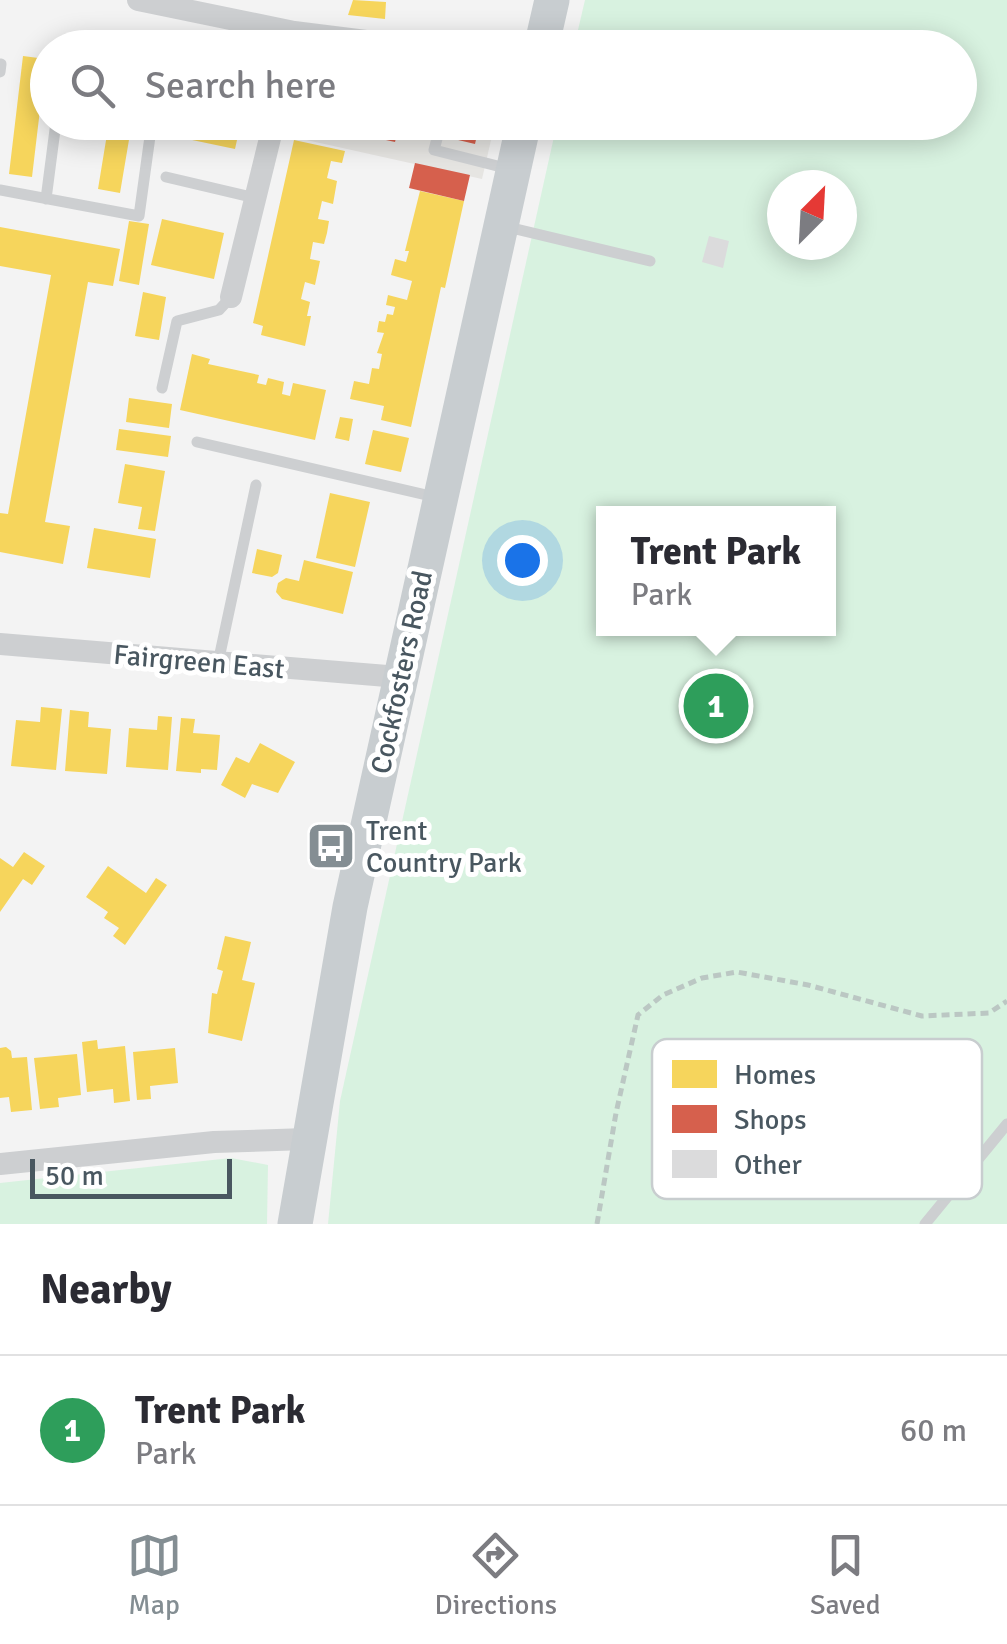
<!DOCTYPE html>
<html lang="en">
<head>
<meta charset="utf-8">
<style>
  :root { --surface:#fff; --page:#f2f2f3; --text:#2b2b33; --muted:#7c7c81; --line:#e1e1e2; --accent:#848e93 }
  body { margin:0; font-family:Signika,sans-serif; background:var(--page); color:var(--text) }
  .compass { position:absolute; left:767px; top:170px; width:90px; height:90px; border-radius:50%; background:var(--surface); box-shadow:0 5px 25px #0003; rotate:24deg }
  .scale { position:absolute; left:30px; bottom:25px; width:202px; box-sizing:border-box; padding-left:10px; border:5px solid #495760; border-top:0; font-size:28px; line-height:35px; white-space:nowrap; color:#495760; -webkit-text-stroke:8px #fff; paint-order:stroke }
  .you { position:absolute; left:522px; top:560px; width:35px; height:35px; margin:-25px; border:8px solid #fff; border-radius:50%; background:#1a73e8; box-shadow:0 0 0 15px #1a73e833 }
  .badge { display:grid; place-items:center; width:65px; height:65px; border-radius:50%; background:var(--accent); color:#fff; font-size:32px; font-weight:700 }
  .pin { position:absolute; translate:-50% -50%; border:5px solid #fff; box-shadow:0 2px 10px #0006 }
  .popup { position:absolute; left:596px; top:506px; width:240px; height:130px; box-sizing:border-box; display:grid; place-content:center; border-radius:0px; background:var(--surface); filter:drop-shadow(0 2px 8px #0005); font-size:32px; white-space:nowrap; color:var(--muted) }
  .popup b { font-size:38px; color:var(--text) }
  .popup::after { content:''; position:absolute; left:50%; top:100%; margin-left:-20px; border:20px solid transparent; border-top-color:var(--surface) }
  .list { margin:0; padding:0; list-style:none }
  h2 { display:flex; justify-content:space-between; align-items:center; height:130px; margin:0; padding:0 40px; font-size:42px }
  h2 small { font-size:32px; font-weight:400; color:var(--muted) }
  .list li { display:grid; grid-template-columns:65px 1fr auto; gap:30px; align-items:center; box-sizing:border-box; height:150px; padding:0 40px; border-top:2px solid var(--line) }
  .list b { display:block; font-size:38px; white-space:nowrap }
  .list p { margin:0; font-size:32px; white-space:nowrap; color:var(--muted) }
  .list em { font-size:32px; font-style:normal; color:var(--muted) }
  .icon { flex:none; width:55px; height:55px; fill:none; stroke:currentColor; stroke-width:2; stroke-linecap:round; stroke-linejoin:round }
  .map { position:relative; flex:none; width:1007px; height:1224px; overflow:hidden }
  .search { position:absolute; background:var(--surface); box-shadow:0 5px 25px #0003; left:30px; right:30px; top:30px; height:110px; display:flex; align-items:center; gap:25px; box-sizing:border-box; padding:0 35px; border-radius:55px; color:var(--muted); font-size:38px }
  .sheet { height:280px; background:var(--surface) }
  nav { display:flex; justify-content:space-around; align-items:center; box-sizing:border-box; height:140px; border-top:2px solid var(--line); background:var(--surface); font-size:28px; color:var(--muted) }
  nav a { display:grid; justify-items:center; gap:5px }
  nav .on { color:var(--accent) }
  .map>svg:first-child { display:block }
</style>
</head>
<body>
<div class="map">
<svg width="1007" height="1224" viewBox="0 0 1007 1224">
  <rect width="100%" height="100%" fill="#f3f3f3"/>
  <!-- commercial -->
  <path fill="#e6e5e2" d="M 307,123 L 495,123 L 482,179 L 302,139 Z"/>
  <!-- green -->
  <path fill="#d8f2e0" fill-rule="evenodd" d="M 585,0 L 1007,0 L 1007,1224 L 328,1224 L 340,1101 L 557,123 L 960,122 L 960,48 L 574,47 ZM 782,185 L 842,185 L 842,245 L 782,245 ZM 604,514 L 828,514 L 828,628 L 604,628 Z
    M 231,1158 L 268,1165 L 267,1224 L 0,1224 L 0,1183 Z"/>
  <!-- homes -->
  <path fill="#f6d55c" d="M 353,0 L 386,2 L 385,19 L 348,15 Z
    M 23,56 L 46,59 L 32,177 L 9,174 Z
    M 109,122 L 132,122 L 120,193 L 98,189 Z
    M 176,122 L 241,122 L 235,149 L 173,136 Z
    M 294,140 L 345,151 L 342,163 L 331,161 L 327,178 L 337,181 L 333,204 L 322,201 L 318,219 L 329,221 L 327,233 L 324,244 L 313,242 L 310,259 L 320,261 L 315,285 L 305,282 L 301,299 L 310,302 L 307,316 L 311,316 L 305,346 L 261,335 L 263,326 L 253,323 Z
    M 420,191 L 464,201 L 445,288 L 441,287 L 411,427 L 381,420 L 384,406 L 350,399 L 354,381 L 369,384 L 372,368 L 379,369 L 382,354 L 377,353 L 384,333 L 377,332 L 379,321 L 385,322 L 387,314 L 393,315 L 395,307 L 386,305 L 388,295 L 407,300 L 412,281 L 391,275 L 395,259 L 406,262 L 409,251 L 405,251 Z
    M 162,219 L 224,233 L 214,279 L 151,265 Z
    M 129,221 L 149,224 L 139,285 L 119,281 Z
    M 0,227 L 120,249 L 113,286 L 88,282 L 45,522 L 70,526 L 63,564 L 0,552 L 0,513 L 8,514 L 51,275 L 0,266 Z
    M 143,292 L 166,297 L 159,340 L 135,336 Z
    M 192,354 L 210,359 L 208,364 L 259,375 L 257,383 L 266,385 L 268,378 L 284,382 L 282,394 L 290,396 L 293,383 L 326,390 L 315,440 L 180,410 Z
    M 129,398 L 172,404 L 169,428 L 126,422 Z
    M 340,417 L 353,419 L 349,441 L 335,438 Z
    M 119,429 L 171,436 L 168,457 L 116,450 Z
    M 373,430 L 409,438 L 401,472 L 365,464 Z
    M 125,464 L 165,471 L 155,531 L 138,529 L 142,507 L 118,503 Z
    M 330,493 L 370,502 L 355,567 L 316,558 Z
    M 94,528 L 156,539 L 150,578 L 87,568 Z
    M 257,549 L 282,555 L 278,573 L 272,577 L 252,573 Z
    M 304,560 L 353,572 L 343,614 L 282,599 L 276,592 L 278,583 L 286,578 L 299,581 Z
    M 41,707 L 62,709 L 56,770 L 11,766 L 16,720 L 40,722 Z
    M 70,710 L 89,712 L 88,727 L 111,729 L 107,774 L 65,771 Z
    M 158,716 L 172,717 L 168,770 L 126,767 L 129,728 L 157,730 Z
    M 181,718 L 195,719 L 193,733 L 220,735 L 217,770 L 201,769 L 201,773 L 176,771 Z
    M 260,743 L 295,762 L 278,793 L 252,784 L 245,798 L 221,785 L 236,757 L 249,763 Z
    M 24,852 L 45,866 L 32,885 L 23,879 L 0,912 L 0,858 L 13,867 Z
    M 108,866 L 146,893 L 156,878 L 167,885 L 125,945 L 113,936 L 119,928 L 104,918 L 108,912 L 86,897 Z
    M 225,936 L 251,942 L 242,980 L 255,983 L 242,1041 L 208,1033 L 212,993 L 217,994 L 223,971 L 217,969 Z
    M 97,1040 L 98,1049 L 125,1046 L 130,1101 L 114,1103 L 113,1089 L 87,1092 L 82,1042 Z
    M 6,1047 L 11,1051 L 12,1058 L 27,1057 L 32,1110 L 11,1112 L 9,1097 L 0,1098 L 0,1048 Z
    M 175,1048 L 178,1083 L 150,1086 L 151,1099 L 137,1100 L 133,1052 Z
    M 77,1054 L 81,1095 L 58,1098 L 59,1107 L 40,1109 L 34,1058 Z"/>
  <!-- shops -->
  <path fill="#d6604d" d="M 338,122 L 480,122 L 475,144 L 399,126 L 395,142 L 336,129 Z
    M 415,163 L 470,175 L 464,201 L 409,188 Z"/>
  <!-- building -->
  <path fill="#dbdbdc" d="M 709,236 L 729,241 L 723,268 L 702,262 Z"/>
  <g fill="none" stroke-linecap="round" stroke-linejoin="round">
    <!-- path -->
    <path stroke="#bbc7c3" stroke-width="5" stroke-dasharray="8 5" stroke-linecap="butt" d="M 597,1224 L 616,1113 L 638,1015 L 663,995 L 702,978 L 737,972 L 808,985 L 922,1016 L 989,1013 L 1007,1001"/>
    <!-- lane -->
    <path stroke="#cdcfd1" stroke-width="11" d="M 0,72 L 1,64
      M 438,135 L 434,150 L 509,169
      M 166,177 L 255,198
      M 0,190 L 139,216 L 152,122
      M 46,199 L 56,122
      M 503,226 L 650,261
      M 162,388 L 177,321 L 219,310 L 231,297
      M 197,442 L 435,497
      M 218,663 L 256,485
      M 925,1224 L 1007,1124"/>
    <!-- street -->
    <path stroke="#cdcfd1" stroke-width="22" d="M 138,0 L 294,32 L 422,48
      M 231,297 L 274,122
      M 0,644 L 399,677
      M 0,1164 L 214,1142 L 307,1139"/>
    <!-- primary -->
    <path stroke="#c8cdd0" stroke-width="35" d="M 541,48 L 552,0
      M 295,1224 L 350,907 L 524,122"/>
  </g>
  <!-- icons -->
  <defs>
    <g id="bus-square" transform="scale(2.5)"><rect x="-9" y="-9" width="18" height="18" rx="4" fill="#848e93" stroke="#fff"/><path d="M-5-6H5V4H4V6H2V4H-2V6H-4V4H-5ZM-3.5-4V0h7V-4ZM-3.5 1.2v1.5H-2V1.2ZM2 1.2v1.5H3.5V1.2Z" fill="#fff"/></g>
  </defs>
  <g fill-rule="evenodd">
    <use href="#bus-square" x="331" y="846"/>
  </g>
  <g text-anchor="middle" stroke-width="10" stroke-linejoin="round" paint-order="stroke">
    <!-- street labels -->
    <g font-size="28" fill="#495760" stroke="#fff">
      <text transform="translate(199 661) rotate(5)" y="10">Fairgreen East</text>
      <text transform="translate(401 672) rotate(-78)" y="10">Cockfosters Road</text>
    </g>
    <!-- poi labels -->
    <g font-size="28" fill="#495760" stroke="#fff" text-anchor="start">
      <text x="366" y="840">Trent<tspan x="366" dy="32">Country Park</tspan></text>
    </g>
  </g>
  <!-- legend -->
  <rect x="652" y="1039" width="330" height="160" rx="15" fill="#fff" stroke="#c8cdcf" stroke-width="2.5"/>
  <rect x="672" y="1060" width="45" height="28" fill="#f6d55c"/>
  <rect x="672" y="1105" width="45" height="28" fill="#d6604d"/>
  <rect x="672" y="1150" width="45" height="28" fill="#dbdbdc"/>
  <g font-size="28" fill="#495760">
    <text x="734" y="1084">Homes</text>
    <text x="734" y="1129">Shops</text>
    <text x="734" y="1174">Other</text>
  </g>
</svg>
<svg class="compass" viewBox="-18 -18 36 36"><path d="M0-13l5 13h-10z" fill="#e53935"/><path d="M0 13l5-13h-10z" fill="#7c7c81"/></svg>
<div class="scale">50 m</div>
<div class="you"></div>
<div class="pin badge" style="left:716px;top:706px;background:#2e9e5b">1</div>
<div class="popup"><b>Trent Park</b>Park</div>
<div class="search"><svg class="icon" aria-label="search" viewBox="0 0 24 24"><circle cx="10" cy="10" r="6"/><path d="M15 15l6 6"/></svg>Search here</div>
</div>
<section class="sheet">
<h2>Nearby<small></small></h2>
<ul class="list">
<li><span class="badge" style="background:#2e9e5b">1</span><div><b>Trent Park</b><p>Park</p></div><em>60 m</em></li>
</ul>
</section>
<nav>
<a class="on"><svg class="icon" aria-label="map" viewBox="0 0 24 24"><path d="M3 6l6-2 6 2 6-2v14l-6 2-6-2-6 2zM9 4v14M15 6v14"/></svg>Map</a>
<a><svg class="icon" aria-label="directions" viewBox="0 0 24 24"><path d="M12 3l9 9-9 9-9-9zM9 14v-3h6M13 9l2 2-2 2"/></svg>Directions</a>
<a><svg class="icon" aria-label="saved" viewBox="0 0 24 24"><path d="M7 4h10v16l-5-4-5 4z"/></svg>Saved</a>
</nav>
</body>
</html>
